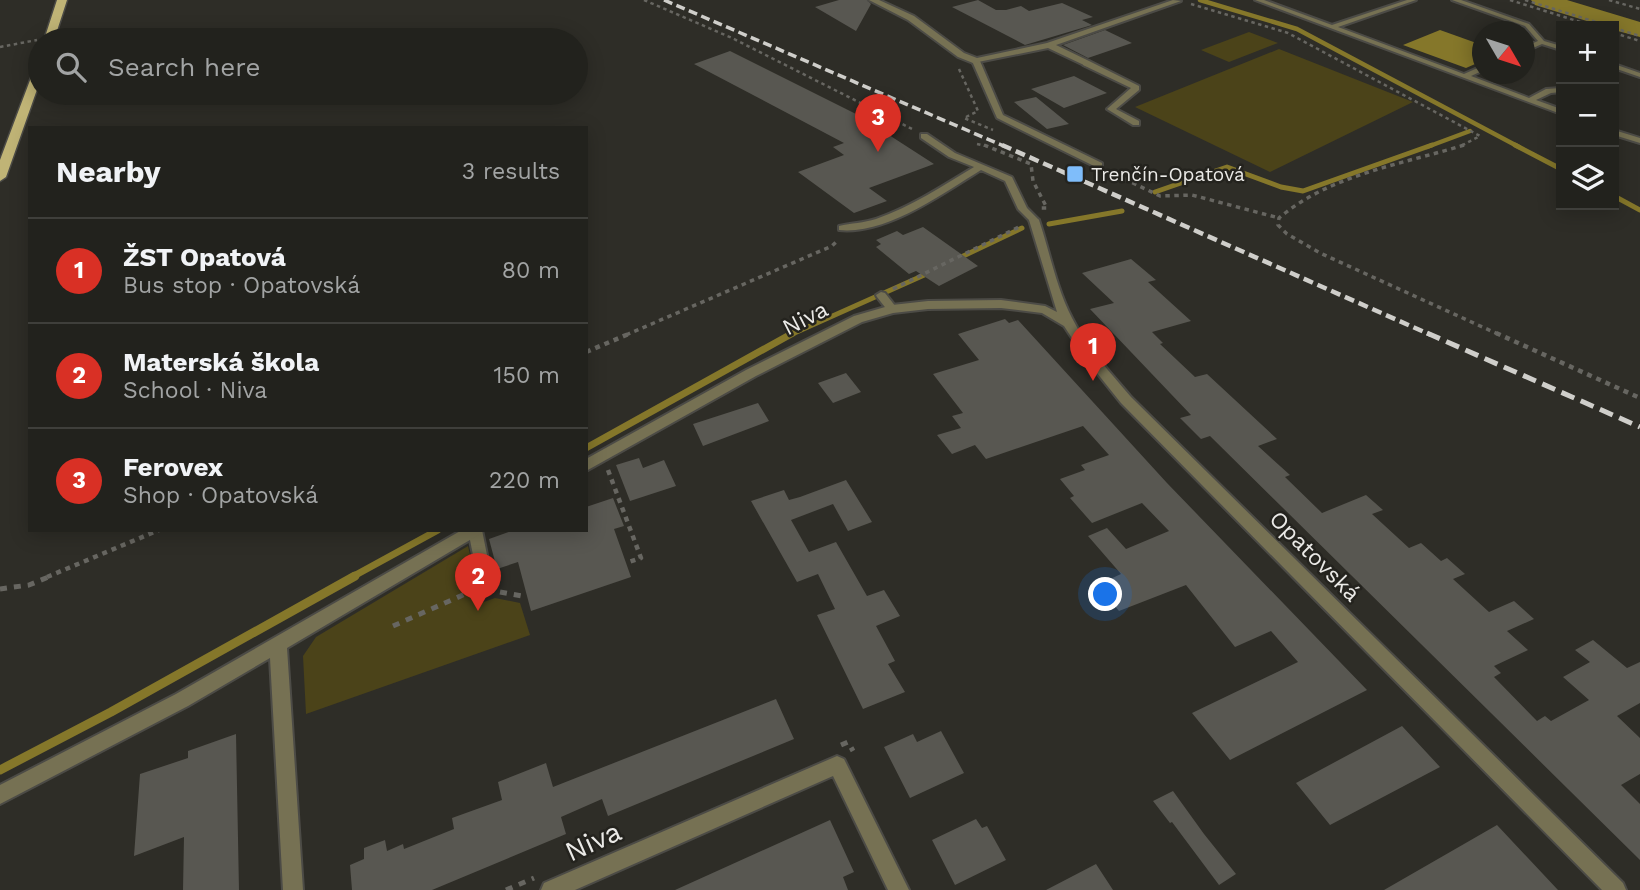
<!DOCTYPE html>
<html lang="en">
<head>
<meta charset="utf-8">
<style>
  :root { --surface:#22221d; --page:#2a2a26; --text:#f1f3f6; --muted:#a2a4a4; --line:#3f3f3b; --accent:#d93025 }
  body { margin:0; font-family:"Work Sans",sans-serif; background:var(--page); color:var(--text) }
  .controls { position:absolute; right:21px; top:21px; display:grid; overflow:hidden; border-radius:0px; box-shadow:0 4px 18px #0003 }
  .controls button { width:63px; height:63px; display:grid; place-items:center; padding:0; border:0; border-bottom:2px solid var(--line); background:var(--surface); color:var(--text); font:35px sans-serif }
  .compass { position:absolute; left:1472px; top:21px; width:63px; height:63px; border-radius:50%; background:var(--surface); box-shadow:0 4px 18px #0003; rotate:129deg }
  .you { position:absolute; left:1106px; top:595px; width:24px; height:24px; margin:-18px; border:5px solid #fff; border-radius:50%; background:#1a73e8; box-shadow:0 0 0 10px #1a73e833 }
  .badge { display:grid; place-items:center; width:46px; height:46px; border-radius:50%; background:var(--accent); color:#fff; font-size:23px; font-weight:700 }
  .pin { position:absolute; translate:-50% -58px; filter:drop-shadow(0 2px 4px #0008) }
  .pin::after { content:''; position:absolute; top:37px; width:24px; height:21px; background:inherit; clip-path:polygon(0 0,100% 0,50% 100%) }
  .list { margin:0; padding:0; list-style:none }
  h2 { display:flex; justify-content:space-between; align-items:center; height:91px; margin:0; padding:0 28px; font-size:30px }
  h2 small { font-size:23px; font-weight:400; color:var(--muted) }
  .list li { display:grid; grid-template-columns:46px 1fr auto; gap:21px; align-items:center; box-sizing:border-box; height:105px; padding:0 28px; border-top:2px solid var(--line) }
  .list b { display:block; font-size:26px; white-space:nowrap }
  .list p { margin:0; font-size:23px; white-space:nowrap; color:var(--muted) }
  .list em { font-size:23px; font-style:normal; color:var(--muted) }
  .icon { flex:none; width:38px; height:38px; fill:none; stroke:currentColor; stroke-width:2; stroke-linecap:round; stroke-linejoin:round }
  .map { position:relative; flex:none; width:1640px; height:890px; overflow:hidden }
  .search { position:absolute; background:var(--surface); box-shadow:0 4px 18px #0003; left:28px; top:28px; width:560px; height:77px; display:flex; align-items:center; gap:18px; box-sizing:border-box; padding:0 24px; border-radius:38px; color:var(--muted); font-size:26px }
  .panel { position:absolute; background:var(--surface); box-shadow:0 4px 18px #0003; left:28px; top:126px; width:560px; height:406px; border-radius:0px }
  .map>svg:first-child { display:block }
</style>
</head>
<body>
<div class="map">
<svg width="1640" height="890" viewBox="0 0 1640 890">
  <rect width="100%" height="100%" fill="#2e2d27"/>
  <!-- green -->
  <path fill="#4b4319" d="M 1249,32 L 1278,43 L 1229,62 L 1201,50 Z
    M 1279,49 L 1413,102 L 1270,172 L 1135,107 Z
    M 468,546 L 481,603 L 495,598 L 520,603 L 530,635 L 306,714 L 303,656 L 316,637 Z"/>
  <!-- water -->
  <path fill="#85772a" d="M 1440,30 L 1482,45 L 1482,61 L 1466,68 L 1403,45 Z"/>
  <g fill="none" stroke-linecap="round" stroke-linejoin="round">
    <!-- stream-far3 -->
    <path stroke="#85772a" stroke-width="4.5" d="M 1200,0 L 1297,29 L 1519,147
      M 1427,147 L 1470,131"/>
    <!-- stream-far2 -->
    <path stroke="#85772a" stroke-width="5" d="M 1515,145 L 1561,169
      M 1155,192 L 1227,167 L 1281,187 L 1303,191 L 1432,145
      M 1614,196 L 1640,210
      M 1049,224 L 1122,211
      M 957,259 L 1022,228
      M 790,335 L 931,272"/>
    <!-- stream-far1 -->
    <path stroke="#85772a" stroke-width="7" d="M 586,448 L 793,333
      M 352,577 L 438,530"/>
    <!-- stream -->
    <path stroke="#85772a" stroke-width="9" d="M 0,770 L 111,712 L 355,576"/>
    <!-- river -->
    <path fill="#85772a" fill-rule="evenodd" d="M 1531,0 L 1567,0 L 1640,22 L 1640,37 L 1614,30 L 1614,26 L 1603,26 L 1535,5 Z"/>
  </g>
  <!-- building -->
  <path fill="#585751" d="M 839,0 L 867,0 L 871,4 L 856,31 L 815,7 Z
    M 978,0 L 996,10 L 1006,10 L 1021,6 L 1029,11 L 1062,3 L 1093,17 L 1082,20 L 1092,25 L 1025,45 L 952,7 Z
    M 1105,30 L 1132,43 L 1088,58 L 1063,45 Z
    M 730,51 L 858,115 L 934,164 L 869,188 L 887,201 L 854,213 L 798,172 L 844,155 L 833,147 L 844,143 L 694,64 Z
    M 1074,76 L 1107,93 L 1064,108 L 1031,89 Z
    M 1036,97 L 1069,124 L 1047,129 L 1014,102 Z
    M 923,227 L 978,266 L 939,286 L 916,271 L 909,274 L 876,247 L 881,244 L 876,240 L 897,231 L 903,235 Z
    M 1131,259 L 1156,280 L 1148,282 L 1191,321 L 1152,332 L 1163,343 L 1160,344 L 1195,377 L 1207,374 L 1277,439 L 1258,446 L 1290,475 L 1285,477 L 1322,513 L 1366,495 L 1383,510 L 1372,514 L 1409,548 L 1421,543 L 1441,561 L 1447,558 L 1465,574 L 1453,579 L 1489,612 L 1514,601 L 1534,619 L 1507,631 L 1528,650 L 1494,666 L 1501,673 L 1494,677 L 1537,721 L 1545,716 L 1551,721 L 1589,700 L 1563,677 L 1590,662 L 1575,650 L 1593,640 L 1627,668 L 1640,662 L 1640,703 L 1617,716 L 1640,738 L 1640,774 L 1621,785 L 1640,804 L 1640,860 L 1210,436 L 1201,439 L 1180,418 L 1191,415 L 1090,309 L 1114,303 L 1082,273 Z
    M 1005,319 L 1009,323 L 1018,320 L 1167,483 L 1367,690 L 1230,760 L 1192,713 L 1298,662 L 1271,631 L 1235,647 L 1186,585 L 1119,611 L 1097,585 L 1121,574 L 1088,536 L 1107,528 L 1126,549 L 1169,531 L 1142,503 L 1092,523 L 1070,498 L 1074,496 L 1060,479 L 1085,470 L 1081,465 L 1109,455 L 1083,426 L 986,459 L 975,445 L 952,454 L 937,435 L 961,428 L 952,416 L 963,413 L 933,374 L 979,360 L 958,334 Z
    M 846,373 L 861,392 L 833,403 L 818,383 Z
    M 758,403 L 769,421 L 703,446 L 693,424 Z
    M 639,458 L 643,468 L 664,460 L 676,486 L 630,501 L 616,465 Z
    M 846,480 L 872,522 L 848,531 L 833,504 L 791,520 L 809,552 L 836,542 L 867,596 L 884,590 L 900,616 L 876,626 L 895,661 L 888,664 L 905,692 L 863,709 L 817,615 L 835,609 L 818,574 L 797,582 L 751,501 L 784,490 L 789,500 L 800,497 Z
    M 613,498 L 624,526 L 614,529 L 631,577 L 531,611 L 518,562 L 497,569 L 489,539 L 514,530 L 586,530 L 586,507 Z
    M 776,699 L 794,739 L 608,816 L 602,799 L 561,817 L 566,834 L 432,890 L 352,890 L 350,865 L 364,859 L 364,848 L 385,840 L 387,851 L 403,844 L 404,849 L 454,829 L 452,818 L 502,800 L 498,782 L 546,763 L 553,787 Z
    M 1402,726 L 1440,767 L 1330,825 L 1296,783 Z
    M 941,731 L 964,773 L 910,798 L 884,747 L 913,734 L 917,742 Z
    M 236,734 L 239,890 L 183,890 L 184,837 L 134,856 L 140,774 L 188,758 L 188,751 Z
    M 1173,791 L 1204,834 L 1236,874 L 1219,885 L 1172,822 L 1170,823 L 1153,801 Z
    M 976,819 L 982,828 L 987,826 L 1006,860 L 955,885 L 932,840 Z
    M 830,820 L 854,872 L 843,877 L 848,890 L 675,890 Z
    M 1497,825 L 1558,890 L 1384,890 Z
    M 1096,864 L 1113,890 L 1046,890 Z"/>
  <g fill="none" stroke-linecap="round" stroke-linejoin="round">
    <!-- lane casing -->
    <g stroke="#4c4b46" stroke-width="4">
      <path id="lane" d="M 1255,0 L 1264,0 L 1332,25 L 1407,0 L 1416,0 L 1338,27 L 1464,74 L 1482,66 L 1482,71 L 1471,76 L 1529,98 L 1546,89 L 1561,88 L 1561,92 L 1551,93 L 1536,100 L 1561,109 L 1561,114 Z
        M 1452,0 L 1461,0 L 1529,24 L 1544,41 L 1561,46 L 1561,50 L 1542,44 L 1524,52 L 1524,47 L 1538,41 L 1525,26 Z
        M 973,59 L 980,61 L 1003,115 L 1102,163 L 1102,167 L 1096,167 L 997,118 L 972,61 Z
        M 1083,61 L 1089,61 L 1139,86 L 1139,90 L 1116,109 L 1139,121 L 1139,125 L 1133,125 L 1107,109 L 1131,88 L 1083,65 Z
        M 1614,64 L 1640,73 L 1640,77 L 1614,68 Z
        M 1614,130 L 1640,138 L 1640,143 L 1614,135 Z
        M 921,134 L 927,134 L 955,153 L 1012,177 L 1027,208 L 1039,220 L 1037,222 L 1031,222 L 1018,209 L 1005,181 L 981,170 C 942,194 886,235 839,230 L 839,226 C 851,223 864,223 876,219 C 911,207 942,186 974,167 L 949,157 L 921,138 Z
        M 881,292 L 885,293 L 896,307 L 897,309 L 896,311 L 888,311 L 877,297 L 876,295 Z
        M 468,530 L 482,530 L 493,585 L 491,589 L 486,591 L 481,589 L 479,585 Z"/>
    </g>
    <!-- street casing -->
    <g stroke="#4c4b46" stroke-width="4">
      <path id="street" d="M 869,0 L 879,0 L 914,16 L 964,53 L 977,58 L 1047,43 L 1173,0 L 1181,1 L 1056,45 L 1089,61 L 1089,65 L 1086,66 L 1048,48 L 973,63 L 958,57 L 908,20 Z
        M 1034,217 L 1039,220 C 1050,253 1056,287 1072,318 C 1087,348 1110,372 1131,397 L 1623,883 L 1626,890 L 1602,890 L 1121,403 L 1085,358 L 1064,326 L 1042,313 L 1001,308 L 928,309 L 893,313 L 862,322 L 756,376 L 586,471 L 586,459 L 746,370 L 854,316 L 892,305 L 928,301 L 1001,300 L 1045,306 L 1057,312 L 1029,220 Z
        M 462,530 L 482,530 L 480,534 L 287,648 L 303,890 L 283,890 L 270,658 L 188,706 L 0,804 L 0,785 L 176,694 Z
        M 837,756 L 844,759 L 909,890 L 888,890 L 833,776 L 575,890 L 541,890 L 544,883 Z"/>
    </g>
    <!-- primary casing -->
    <g stroke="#4c4b46" stroke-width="3">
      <path id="primary" d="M 57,0 L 67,0 L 54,40 L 44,40 Z
        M 40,64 L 40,81 L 6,177 L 0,181 L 0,160 L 35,67 Z"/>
    </g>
    <!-- path-far3 -->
    <path stroke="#676661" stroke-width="2.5" stroke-dasharray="3.5 3.5" stroke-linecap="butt" d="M 644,0 L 732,38 L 914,130
      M 1510,0 L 1593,26
      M 1525,0 L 1609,26
      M 1609,0 L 1640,9
      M 1191,4 L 1288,33 L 1480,136 L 1459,147
      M 1614,28 L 1640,36
      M 1614,33 L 1640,41
      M 66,35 L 91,29
      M 0,47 L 37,40
      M 959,69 L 978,111 L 964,118 L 993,130
      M 977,144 L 990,147"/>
    <!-- path-far2 -->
    <path stroke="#676661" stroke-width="3.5" stroke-dasharray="4.5 4.5" stroke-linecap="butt" d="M 984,145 L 1031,164 L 1033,181 L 1047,208 L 1041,208
      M 1464,145 C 1403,164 1329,175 1279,218 L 1278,225 L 1287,234 L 1320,253 L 1500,335
      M 1108,171 L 1160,196 L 1192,195 L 1279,218
      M 893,289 L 1021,226
      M 626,335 L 832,246 L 838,240"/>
    <!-- path-far1 -->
    <path stroke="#676661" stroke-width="4.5" stroke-dasharray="5 5" stroke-linecap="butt" d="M 1496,333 L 1640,398
      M 586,352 L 631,333
      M 608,470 L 641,558 L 626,563
      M 47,577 L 159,530"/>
    <!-- path -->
    <path stroke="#676661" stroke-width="5" stroke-dasharray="7 7" stroke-linecap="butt" d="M 0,589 L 29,585 L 51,576
      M 500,592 L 527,597
      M 393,626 L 472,591
      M 841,745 L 848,742 L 853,751
      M 506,890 L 534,878"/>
    <!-- lane -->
    <use href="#lane" fill="#767153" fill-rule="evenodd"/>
    <!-- street -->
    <use href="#street" fill="#767153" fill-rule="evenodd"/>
    <!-- primary -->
    <use href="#primary" fill="#c0b476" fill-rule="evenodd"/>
    <!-- rail-far2 -->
    <path stroke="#cfceca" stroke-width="3.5" stroke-dasharray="9 4.5" stroke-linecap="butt" d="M 664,0 L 1006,147"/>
    <!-- rail-far1 -->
    <path stroke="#cfceca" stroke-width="4.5" stroke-dasharray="10 5" stroke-linecap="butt" d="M 1002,145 L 1431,335"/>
    <!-- rail -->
    <path stroke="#cfceca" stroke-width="5" stroke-dasharray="14 7" stroke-linecap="butt" d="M 1427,333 L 1640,427"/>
  </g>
  <!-- markers -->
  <rect fill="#7fbdfa" stroke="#24231e" stroke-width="2.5" x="1066" y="165" width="18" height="18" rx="3.5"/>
  <g text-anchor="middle" stroke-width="5" stroke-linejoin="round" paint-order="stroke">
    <!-- far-poi labels -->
    <g font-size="19" fill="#ebeae7" stroke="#24231e" text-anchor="start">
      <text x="1091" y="181">Trenčín-Opatová</text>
    </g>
    <!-- street labels -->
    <g font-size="23" fill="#ebeae7" stroke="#24231e">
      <text transform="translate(805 318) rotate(-27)" y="8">Niva</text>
      <text transform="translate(1315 556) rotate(45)" y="8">Opatovská</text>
    </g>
    <!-- near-street labels -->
    <g font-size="28" fill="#ebeae7" stroke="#24231e">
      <text transform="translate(593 841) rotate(-24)" y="10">Niva</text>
    </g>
  </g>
</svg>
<div class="controls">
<button>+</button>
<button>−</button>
<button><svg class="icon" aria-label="layers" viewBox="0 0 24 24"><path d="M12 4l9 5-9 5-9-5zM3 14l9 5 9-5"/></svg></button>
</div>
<svg class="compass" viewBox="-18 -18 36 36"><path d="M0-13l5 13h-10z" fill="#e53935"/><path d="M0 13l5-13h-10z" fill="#a2a4a4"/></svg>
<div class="you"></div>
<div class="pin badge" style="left:1093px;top:381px">1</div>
<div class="pin badge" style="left:478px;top:611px">2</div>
<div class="pin badge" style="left:878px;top:152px">3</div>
<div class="search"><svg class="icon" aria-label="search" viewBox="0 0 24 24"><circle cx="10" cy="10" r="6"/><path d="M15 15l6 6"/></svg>Search here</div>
<section class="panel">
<h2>Nearby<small>3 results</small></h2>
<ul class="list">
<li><span class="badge">1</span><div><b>ŽST Opatová</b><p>Bus stop · Opatovská</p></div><em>80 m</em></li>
<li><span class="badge">2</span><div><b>Materská škola</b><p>School · Niva</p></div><em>150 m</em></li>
<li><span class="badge">3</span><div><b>Ferovex</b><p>Shop · Opatovská</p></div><em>220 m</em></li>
</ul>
</section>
</div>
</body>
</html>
